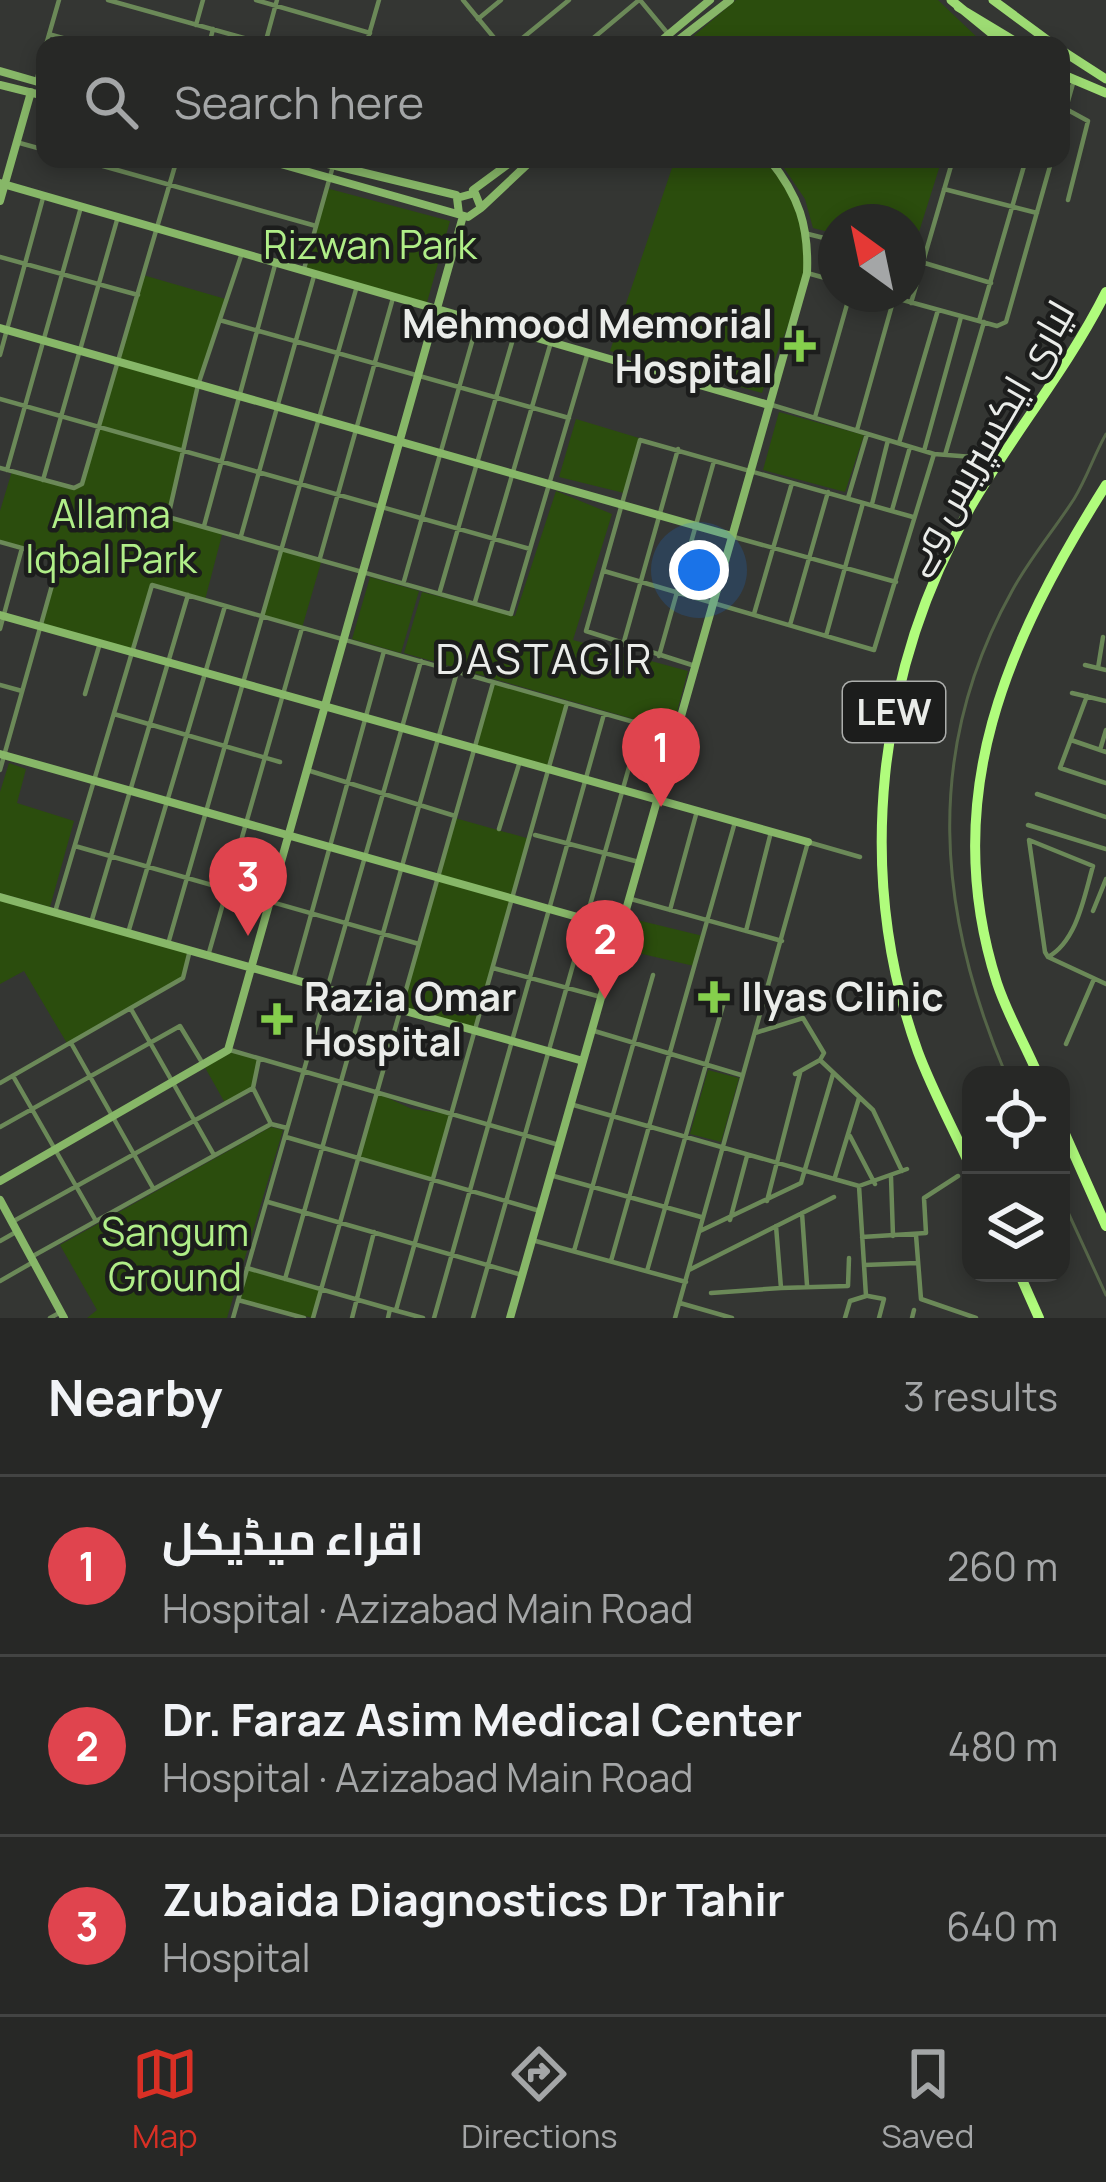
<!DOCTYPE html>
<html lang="en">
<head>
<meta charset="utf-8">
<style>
  :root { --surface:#272826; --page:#333432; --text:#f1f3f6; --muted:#a4a6a7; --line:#434443; --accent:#d93025 }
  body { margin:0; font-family:Manrope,Cairo,sans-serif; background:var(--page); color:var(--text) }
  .controls { position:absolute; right:36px; bottom:36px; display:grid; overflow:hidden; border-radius:24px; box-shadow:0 6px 18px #0003 }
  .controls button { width:108px; height:108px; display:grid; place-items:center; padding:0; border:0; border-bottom:3px solid var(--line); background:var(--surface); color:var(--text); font:60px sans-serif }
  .compass { position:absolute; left:818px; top:204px; width:108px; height:108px; border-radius:50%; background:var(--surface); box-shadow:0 6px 18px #0003; rotate:327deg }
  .you { position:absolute; left:699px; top:570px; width:42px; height:42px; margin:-30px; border:9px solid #fff; border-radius:50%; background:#1a73e8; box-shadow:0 0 0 18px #1a73e833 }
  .badge { display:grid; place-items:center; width:78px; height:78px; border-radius:50%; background:var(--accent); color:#fff; font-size:39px; font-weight:700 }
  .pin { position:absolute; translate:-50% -99px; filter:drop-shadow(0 3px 6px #0008) }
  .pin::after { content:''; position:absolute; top:63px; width:42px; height:36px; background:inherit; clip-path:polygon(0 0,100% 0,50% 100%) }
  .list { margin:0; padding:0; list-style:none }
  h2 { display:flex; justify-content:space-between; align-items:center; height:156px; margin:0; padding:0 48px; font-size:51px }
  h2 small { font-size:39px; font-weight:400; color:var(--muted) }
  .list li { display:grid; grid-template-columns:78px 1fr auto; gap:36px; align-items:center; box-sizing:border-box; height:180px; padding:0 48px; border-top:3px solid var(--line) }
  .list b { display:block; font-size:45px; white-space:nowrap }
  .list p { margin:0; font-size:39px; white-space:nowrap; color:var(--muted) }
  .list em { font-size:39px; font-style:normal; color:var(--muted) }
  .icon { flex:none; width:66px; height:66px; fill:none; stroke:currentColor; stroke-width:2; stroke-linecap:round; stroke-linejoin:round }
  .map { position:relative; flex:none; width:1106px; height:1318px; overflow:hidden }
  .search { position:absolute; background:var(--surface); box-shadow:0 6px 18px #0003; left:36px; right:36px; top:36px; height:132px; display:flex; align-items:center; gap:30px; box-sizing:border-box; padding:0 42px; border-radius:24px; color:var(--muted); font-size:45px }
  .sheet { height:696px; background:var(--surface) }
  nav { display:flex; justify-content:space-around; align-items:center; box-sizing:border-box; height:168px; border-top:3px solid var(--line); background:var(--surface); font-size:33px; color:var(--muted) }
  nav a { display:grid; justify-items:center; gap:6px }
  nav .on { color:var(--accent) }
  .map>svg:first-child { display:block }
</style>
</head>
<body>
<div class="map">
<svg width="1106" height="1318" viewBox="0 0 1106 1318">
  <rect width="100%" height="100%" fill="#343633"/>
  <!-- green -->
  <path fill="#2b4d0d" d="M 736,0 L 938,0 L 980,40 L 979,45 L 683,45 Z
    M 675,159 L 763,159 C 779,178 796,197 803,222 C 817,274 778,345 762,393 L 610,351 Z
    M 778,159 L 942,159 L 912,254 L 908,222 L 836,222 L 836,234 L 813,228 L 805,199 Z
    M 326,188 L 450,221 L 426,306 L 303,271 Z
    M 143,275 L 229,300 L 198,385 L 169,516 L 223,531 L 205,600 L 152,585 L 132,652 L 40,626 L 58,564 L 0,542 L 0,511 L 12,471 L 74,488 L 82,484 Z
    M 779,412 L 864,435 L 845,492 L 763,470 Z
    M 576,419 L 639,438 L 624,493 L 559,477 Z
    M 556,491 L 612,514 L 573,640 L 688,671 L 672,730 L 404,653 L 422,592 L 515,616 Z
    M 282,547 L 322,559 L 302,628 L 262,616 Z
    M 370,577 L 419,591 L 401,653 L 352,639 Z
    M 493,682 L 567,703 L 551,769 L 475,748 Z
    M 9,763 L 26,769 L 17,803 L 74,821 L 50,907 L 0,893 L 0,792 Z
    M 455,818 L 530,839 L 475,1031 L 400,1010 Z
    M 0,897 L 190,950 L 183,978 L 68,1045 L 24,971 L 0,984 Z
    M 633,919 L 703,936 L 694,966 L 625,950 Z
    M 228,1050 L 259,1059 L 253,1088 L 225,1103 L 203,1064 Z
    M 708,1070 L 739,1078 L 721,1142 L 690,1134 Z
    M 377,1093 L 412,1109 L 451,1114 L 432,1180 L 358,1159 Z
    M 271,1127 L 283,1130 L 227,1318 L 87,1318 L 97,1310 L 60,1245 Z
    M 247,1268 L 321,1289 L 313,1318 L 238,1300 Z"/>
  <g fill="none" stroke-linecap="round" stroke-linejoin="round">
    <!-- stream -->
    <path stroke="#556548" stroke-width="3" d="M 1006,1075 C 937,912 923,751 1012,591 C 1030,558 1054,530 1074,499 C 1087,478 1094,455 1106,434
      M 1061,1197 L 1106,1295"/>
    <!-- street -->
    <path stroke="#6b8958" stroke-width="4.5" d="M 108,0 L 269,45
      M 256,0 L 370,33
      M 463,0 L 500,45
      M 640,0 L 669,35
      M 478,19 L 501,0
      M 196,25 L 203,0
      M 52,35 L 87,45
      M 265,44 L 277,0
      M 46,45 L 59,0
      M 209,45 L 213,29
      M 366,45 L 379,0
      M 514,45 L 569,0
      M 585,45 L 639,0
      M 36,82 L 45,50
      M 1066,109 L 1088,121 L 1068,200
      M 1061,126 L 1074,80
      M 16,142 L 45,150
      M 78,159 L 316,226
      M 944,189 L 1037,213
      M 808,234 L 836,241
      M 241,256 L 198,385 L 168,517 L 511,614 L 530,549
      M 0,257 L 138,295
      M 908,258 L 991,283
      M 304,269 L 335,159
      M 807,273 L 836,281
      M 881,294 L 997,326 L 1006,322 L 1052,159
      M 911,303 L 953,159
      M 223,321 L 569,418
      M 979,321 L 1026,159
      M 0,355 L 43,198
      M 0,399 L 530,549 L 588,352
      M 772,405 L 934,454 L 986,458
      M 815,417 L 850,294
      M 857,430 L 894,298
      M 899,443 L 938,310
      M 924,451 L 961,317
      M 945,455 L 984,322
      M 0,468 L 74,488 L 82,484 L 177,159
      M 7,470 L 81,207
      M 43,480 L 117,220
      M 848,498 L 867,434
      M 872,504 L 888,440
      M 892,510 L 910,447
      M 204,526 L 275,265
      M 241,536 L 314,276
      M 734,537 L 896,582
      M 0,542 L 54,557 L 58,564 L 0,770
      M 320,558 L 393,298
      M 604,571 L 874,650 L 934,454
      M 404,581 L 478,321
      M 440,591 L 515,332
      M 475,602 L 551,342
      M 754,614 L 792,483
      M 790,625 L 828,492
      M 0,629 L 22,548
      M 826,636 L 863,503
      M 623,645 L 678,449
      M 659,656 L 714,461
      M 1085,665 L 1106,670
      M 695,666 L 586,631 L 640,440 L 913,517
      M 1098,668 L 1103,637
      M 0,685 L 22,691
      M 1072,693 L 1106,701
      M 85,694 L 100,643
      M 1087,696 L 1060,768 L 1106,783
      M 114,714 L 280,762
      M 1071,740 L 1106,752
      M 1100,750 L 1106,730
      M 307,770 L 455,816
      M 1037,794 L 1106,817
      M 1028,825 L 1106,849
      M 499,829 L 520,761
      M 535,835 L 639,862
      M 75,846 L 419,944
      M 631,899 L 782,941
      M 670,910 L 697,811
      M 1093,911 L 1106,879
      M 55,912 L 152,585 L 676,734
      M 91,923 L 188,595
      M 746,931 L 771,832
      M 128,933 L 225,606
      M 168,944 L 357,286
      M 208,956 L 302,628
      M 1048,957 C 1077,941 1084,897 1093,866 L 1029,840 L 1045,952 L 1048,957 L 1106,984
      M 493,968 L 601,997
      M 293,980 L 384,651
      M 131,1009 L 214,1155
      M 591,1030 L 741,1075
      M 755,1033 L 803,1018 L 824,1053 L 820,1060
      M 71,1043 L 153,1188
      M 1066,1044 L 1094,979
      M 230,1050 L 559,1145
      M 795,1074 L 820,1060 L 873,1110 L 902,1171
      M 13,1076 L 96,1221
      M 0,1083 L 183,978 L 190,950
      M 253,1088 L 271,1124
      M 570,1104 L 859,1186 L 907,1169
      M 0,1127 L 180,1026 L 203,1064
      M 850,1136 L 875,1184
      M 286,1137 L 540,1211
      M 550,1175 L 701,1217
      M 835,1177 L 859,1098
      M 891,1177 L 893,1236
      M 767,1201 L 800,1073
      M 268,1202 L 522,1275
      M 802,1213 L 807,1285
      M 730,1220 L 747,1156
      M 12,1222 L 253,1088 L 259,1059
      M 700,1231 L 801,1183 L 833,1074
      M 916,1235 L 921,1299 L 976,1318
      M 862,1237 L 926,1233 L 924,1198 L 958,1176
      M 532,1240 L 686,1282
      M 0,1241 L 16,1232
      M 574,1251 L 653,975
      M 33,1256 L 271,1124 L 287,1128
      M 611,1261 L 735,822
      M 864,1265 L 917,1263
      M 247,1268 L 390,1309
      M 689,1270 L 834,1197
      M 647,1271 L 726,995
      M 285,1279 L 457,672
      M 0,1281 L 35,1261
      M 781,1288 L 848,1286 L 849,1258
      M 711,1293 L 781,1288 L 776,1226
      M 868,1296 L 884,1299 L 879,1318
      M 238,1300 L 304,1318
      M 680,1303 L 732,1318
      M 396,1310 L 567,703
      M 50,1318 L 61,1312
      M 233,1318 L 421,661
      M 313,1318 L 493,683
      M 352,1318 L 374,1232
      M 388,1318 L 390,1309 L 423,1318
      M 434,1318 L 604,714
      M 473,1318 L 641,725
      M 675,1318 L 808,842 L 860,857
      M 845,1318 L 850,1301 L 866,1296 L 859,1186
      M 912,1318 L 914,1310"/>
    <!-- secondary -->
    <path stroke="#87b768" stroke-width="8" d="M 656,45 L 710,0
      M 672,45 L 730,0
      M 0,71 L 45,84
      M 0,85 L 45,96
      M 263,159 L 468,217 L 481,208 L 475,193 L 457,198 L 459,214
      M 307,159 L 456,195
      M 0,183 L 769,405
      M 473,190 L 515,159
      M 0,201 L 31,92
      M 482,207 L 533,159
      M 0,328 L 732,536
      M 0,615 L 808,842
      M 0,754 L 620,929
      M 0,897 L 583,1061
      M 0,1181 L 228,1050 L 463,216
      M 0,1200 L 64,1318
      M 510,1318 L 807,273 C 809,226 799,196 769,159"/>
    <!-- primary -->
    <path stroke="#9ddb73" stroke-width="9" d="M 951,0 L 1006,45
      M 993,0 L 1054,45
      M 958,7 L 1021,45
      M 1061,50 L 1106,79
      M 1061,74 L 1106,93"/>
    <!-- highway -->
    <path stroke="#b0fc7c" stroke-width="10" d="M 1038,1075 C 1025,1044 1008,1016 997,983 C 937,797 1008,640 1106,485
      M 1061,1125 L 1106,1226
      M 971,1168 C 954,1130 933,1092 918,1052 C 854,874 877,672 970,508 C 1012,435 1068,368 1106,292
      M 1019,1273 L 1039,1318"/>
  </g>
  <!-- markers -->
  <g fill="#85cf4c" stroke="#1c1d1c" stroke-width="4.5">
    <path d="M794 328h12v12h12v12h-12v12h-12v-12h-12v-12h12z"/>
    <path d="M708 979h12v12h12v12h-12v12h-12v-12h-12v-12h12z"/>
    <path d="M271 1001h12v12h12v12h-12v12h-12v-12h-12v-12h12z"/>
  </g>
  <g text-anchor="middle" stroke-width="9" stroke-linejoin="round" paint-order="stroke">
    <!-- shield labels -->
    <rect fill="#1c1d1c" stroke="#acaeac" stroke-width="3" x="843" y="682" width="102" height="60" rx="9"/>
    <g font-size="36" font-weight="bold" fill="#eaece9">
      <text x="894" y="725">LEW</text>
    </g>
    <!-- park labels -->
    <g font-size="39" fill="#b0ee88" stroke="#1c1d1c">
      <text x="370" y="259">Rizwan Park</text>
      <text x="111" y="528">Allama<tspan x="111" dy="45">Iqbal Park</tspan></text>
      <text x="175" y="1246">Sangum<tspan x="175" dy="45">Ground</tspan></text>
    </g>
    <!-- poi labels -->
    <g font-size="39" font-weight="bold" fill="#eaece9" stroke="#1c1d1c" text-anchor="start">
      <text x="773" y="338" text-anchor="end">Mehmood Memorial<tspan x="773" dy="45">Hospital</tspan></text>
      <text x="304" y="1011">Razia Omar<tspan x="304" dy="45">Hospital</tspan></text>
      <text x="741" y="1011">Ilyas Clinic</text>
    </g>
    <!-- street labels -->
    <g font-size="39" fill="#eaece9" stroke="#1c1d1c">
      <text transform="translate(987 437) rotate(-60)" y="14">لیاری ایکسپریس وے</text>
    </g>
    <!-- neighbourhood labels -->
    <g font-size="42" letter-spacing="3" fill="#eaece9" stroke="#1c1d1c">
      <text x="545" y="674">DASTAGIR</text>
    </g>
  </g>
</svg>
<div class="controls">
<button><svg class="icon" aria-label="locate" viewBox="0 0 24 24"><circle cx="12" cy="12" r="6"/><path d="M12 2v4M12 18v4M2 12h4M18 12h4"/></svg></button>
<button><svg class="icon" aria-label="layers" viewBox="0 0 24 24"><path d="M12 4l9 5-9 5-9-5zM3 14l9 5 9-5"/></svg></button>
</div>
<svg class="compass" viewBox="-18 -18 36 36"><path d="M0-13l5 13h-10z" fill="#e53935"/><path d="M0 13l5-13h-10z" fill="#a4a6a7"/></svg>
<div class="you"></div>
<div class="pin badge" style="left:661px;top:807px;background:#e0444e">1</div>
<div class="pin badge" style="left:605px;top:999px;background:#e0444e">2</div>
<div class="pin badge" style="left:248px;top:936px;background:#e0444e">3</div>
<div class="search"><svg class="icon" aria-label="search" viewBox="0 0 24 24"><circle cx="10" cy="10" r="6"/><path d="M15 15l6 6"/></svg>Search here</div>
</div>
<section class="sheet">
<h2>Nearby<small>3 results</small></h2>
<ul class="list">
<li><span class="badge" style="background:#e0444e">1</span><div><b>اقراء میڈیکل</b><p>Hospital · Azizabad Main Road</p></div><em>260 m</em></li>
<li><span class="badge" style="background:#e0444e">2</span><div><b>Dr. Faraz Asim Medical Center</b><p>Hospital · Azizabad Main Road</p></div><em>480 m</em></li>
<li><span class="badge" style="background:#e0444e">3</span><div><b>Zubaida Diagnostics Dr Tahir</b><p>Hospital</p></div><em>640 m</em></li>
</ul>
</section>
<nav>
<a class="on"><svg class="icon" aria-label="map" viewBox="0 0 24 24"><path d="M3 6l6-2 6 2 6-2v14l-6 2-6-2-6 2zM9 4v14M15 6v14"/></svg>Map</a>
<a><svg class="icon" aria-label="directions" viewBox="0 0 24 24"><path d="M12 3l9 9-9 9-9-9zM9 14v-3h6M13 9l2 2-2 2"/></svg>Directions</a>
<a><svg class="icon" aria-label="saved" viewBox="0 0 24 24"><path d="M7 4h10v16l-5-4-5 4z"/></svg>Saved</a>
</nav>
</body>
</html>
